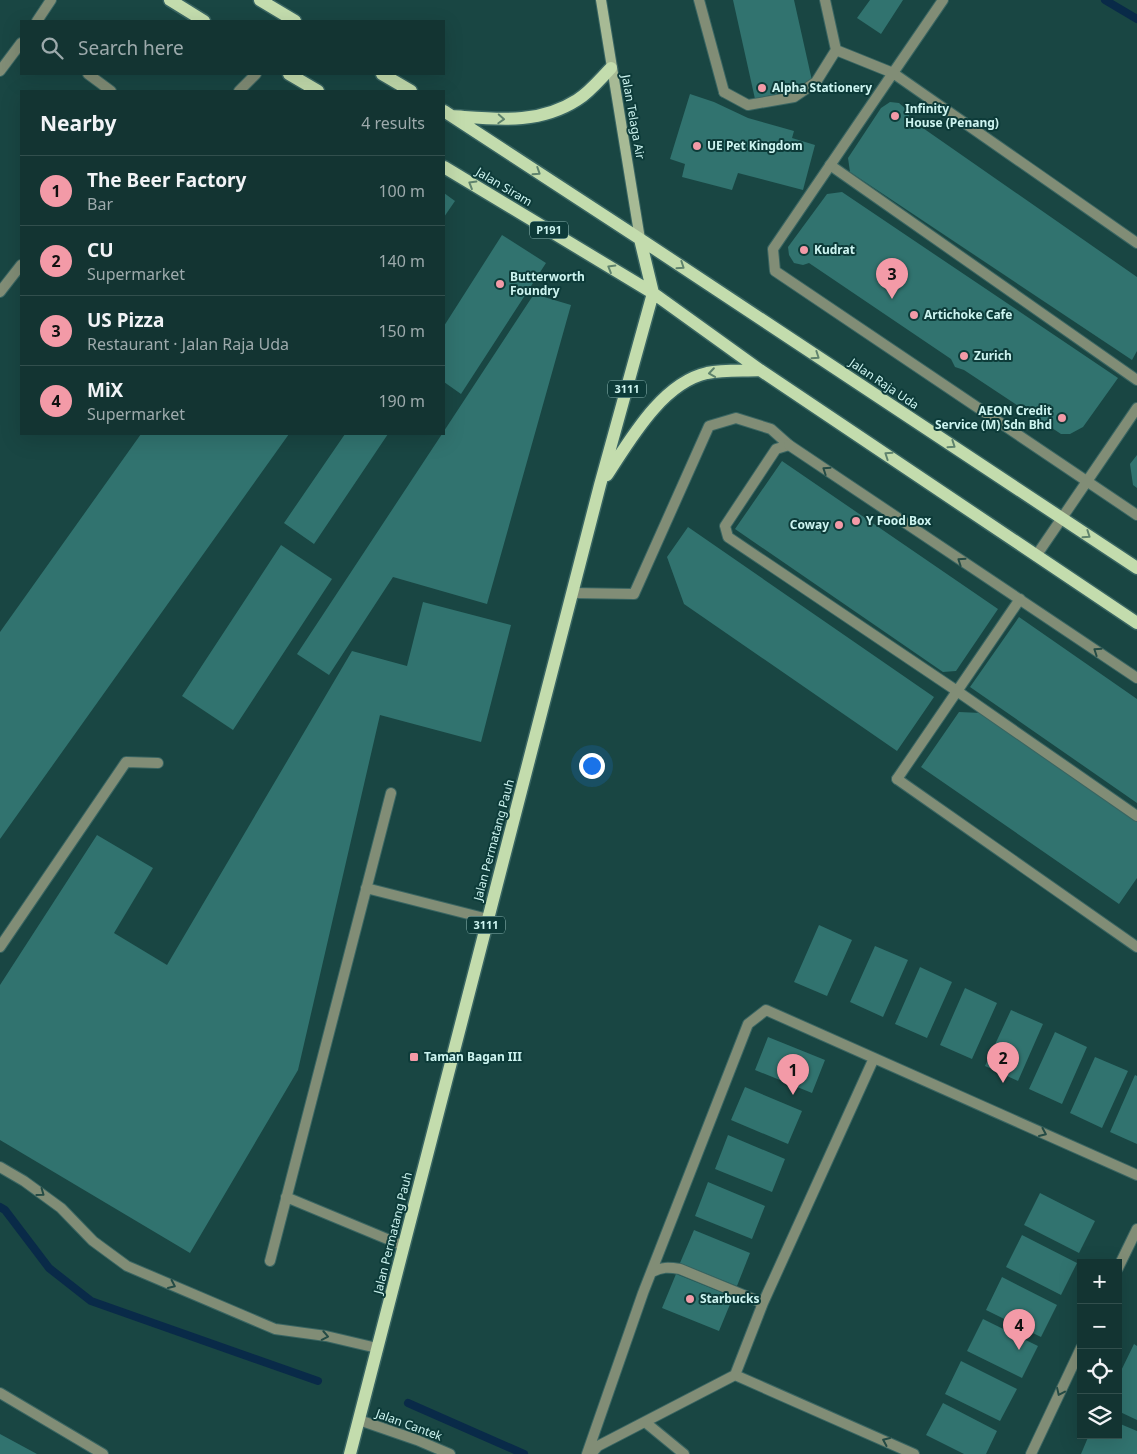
<!DOCTYPE html>
<html lang="en">
<head>
<meta charset="utf-8">
<style>
  :root { --surface:#133432; --page:#203f3e; --text:#f1f3f6; --muted:#9daaac; --line:#324f4d; --accent:#f39aa7 }
  body { margin:0; font-family:"Noto Sans",sans-serif; background:var(--page); color:var(--text) }
  .controls { position:absolute; right:15px; bottom:15px; display:grid; overflow:hidden; border-radius:0px; box-shadow:0 5px 20px #0002 }
  .controls button { width:45px; height:45px; display:grid; place-items:center; padding:0; border:0; border-bottom:1px solid var(--line); background:var(--surface); color:var(--text); font:25px sans-serif }
  .you { position:absolute; left:591px; top:765px; width:18px; height:18px; margin:-12px; border:4px solid #fff; border-radius:50%; background:#1a73e8; box-shadow:0 0 0 8px #1a73e833 }
  .badge { display:grid; place-items:center; width:32px; height:32px; border-radius:50%; background:var(--accent); color:#111; font-size:16px; font-weight:700 }
  .pin { position:absolute; translate:-50% -41px; filter:drop-shadow(0 1px 2px #0008) }
  .pin::after { content:''; position:absolute; top:26px; width:18px; height:15px; background:inherit; clip-path:polygon(0 0,100% 0,50% 100%) }
  .list { margin:0; padding:0; list-style:none }
  h2 { display:flex; justify-content:space-between; align-items:center; height:65px; margin:0; padding:0 20px; font-size:21px }
  h2 small { font-size:16px; font-weight:400; color:var(--muted) }
  .list li { display:grid; grid-template-columns:32px 1fr auto; gap:15px; align-items:center; box-sizing:border-box; height:70px; padding:0 20px; border-top:1px solid var(--line) }
  .list b { display:block; font-size:19px; white-space:nowrap }
  .list p { margin:0; font-size:16px; white-space:nowrap; color:var(--muted) }
  .list em { font-size:16px; font-style:normal; color:var(--muted) }
  .icon { flex:none; width:28px; height:28px; fill:none; stroke:currentColor; stroke-width:2; stroke-linecap:round; stroke-linejoin:round }
  .map { position:relative; flex:none; width:1137px; height:1454px; overflow:hidden }
  .search { position:absolute; background:var(--surface); box-shadow:0 5px 20px #0002; left:20px; top:20px; width:425px; height:55px; display:flex; align-items:center; gap:12px; box-sizing:border-box; padding:0 18px; border-radius:0px; color:var(--muted); font-size:19px }
  .panel { position:absolute; background:var(--surface); box-shadow:0 5px 20px #0002; left:20px; top:90px; width:425px; height:345px; border-radius:0px }
  .map>svg:first-child { display:block }
</style>
</head>
<body>
<div class="map">
<svg width="1137" height="1454" viewBox="0 0 1137 1454">
  <rect width="100%" height="100%" fill="#194643"/>
  <g fill="none" stroke-linecap="round" stroke-linejoin="round">
    <!-- stream -->
    <path stroke="#092a48" stroke-width="8" d="M 1105,0 L 1137,19
      M 0,1207 L 5,1210 L 49,1268 L 91,1301 L 318,1381
      M 408,1403 L 524,1454"/>
  </g>
  <!-- building -->
  <path fill="#31736f" d="M 733,0 L 794,0 L 813,85 L 755,99 Z
    M 870,0 L 903,0 L 881,34 L 857,18 Z
    M 690,94 L 714,102 L 748,118 L 794,131 L 792,138 L 815,145 L 803,190 L 738,173 L 732,190 L 682,177 L 685,164 L 670,159 Z
    M 890,102 L 899,103 L 907,110 L 910,119 L 1137,277 L 1137,351 L 1132,360 L 850,172 L 848,158 L 881,108 Z
    M 842,192 L 1118,378 L 1083,427 L 1070,434 L 1061,434 L 964,370 L 955,367 L 951,359 L 809,263 L 803,265 L 794,263 L 789,255 L 788,247 L 827,194 Z
    M 444,193 L 455,201 L 444,217 Z
    M 502,235 L 546,263 L 461,394 L 444,382 L 444,326 Z
    M 534,294 L 571,305 L 487,604 L 393,577 L 329,675 L 297,654 L 442,434 L 444,434 L 444,431 Z
    M 141,434 L 289,434 L 0,839 L 0,632 Z
    M 345,434 L 388,434 L 314,544 L 284,523 Z
    M 1137,455 L 1137,488 L 1133,485 L 1130,464 Z
    M 782,461 L 998,609 L 956,671 L 943,672 L 735,529 Z
    M 688,527 L 934,697 L 897,751 L 684,604 L 667,557 Z
    M 281,545 L 332,579 L 233,730 L 182,696 Z
    M 423,602 L 511,625 L 481,742 L 380,715 L 298,1070 L 190,1253 L 0,1140 L 0,985 L 97,835 L 153,868 L 114,933 L 167,965 L 352,651 L 407,666 Z
    M 1019,617 L 1137,699 L 1137,803 L 970,687 Z
    M 959,712 L 981,713 L 1137,822 L 1137,878 L 1119,904 L 921,767 Z
    M 819,925 L 852,940 L 827,996 L 794,982 Z
    M 875,946 L 908,960 L 883,1017 L 850,1002 Z
    M 920,967 L 952,982 L 927,1038 L 895,1024 Z
    M 965,988 L 997,1003 L 972,1059 L 940,1045 Z
    M 1011,1010 L 1043,1024 L 1018,1081 L 985,1066 Z
    M 1055,1032 L 1087,1047 L 1062,1104 L 1029,1089 Z
    M 768,1037 L 825,1060 L 812,1093 L 755,1070 Z
    M 1095,1057 L 1128,1071 L 1102,1128 L 1070,1113 Z
    M 1135,1075 L 1137,1076 L 1137,1144 L 1110,1132 Z
    M 745,1087 L 802,1111 L 788,1144 L 731,1120 Z
    M 728,1135 L 785,1159 L 772,1192 L 715,1169 Z
    M 708,1182 L 765,1206 L 752,1239 L 695,1216 Z
    M 1040,1193 L 1095,1221 L 1079,1253 L 1024,1225 Z
    M 694,1230 L 750,1253 L 737,1286 L 680,1263 Z
    M 1022,1235 L 1077,1263 L 1061,1295 L 1006,1267 Z
    M 676,1274 L 733,1297 L 719,1331 L 662,1308 Z
    M 1002,1277 L 1057,1305 L 1041,1337 L 986,1310 Z
    M 983,1319 L 1038,1346 L 1022,1378 L 967,1351 Z
    M 1134,1344 L 1137,1346 L 1137,1420 L 1118,1411 L 1118,1377 Z
    M 961,1361 L 1017,1389 L 1000,1421 L 945,1394 Z
    M 943,1403 L 997,1431 L 986,1454 L 964,1454 L 926,1435 Z
    M 1118,1423 L 1137,1431 L 1137,1454 L 1081,1454 L 1089,1435 L 1118,1435 Z
    M 0,1434 L 37,1454 L 0,1454 Z"/>
  <g fill="none" stroke-linecap="round" stroke-linejoin="round">
    <!-- lane casing -->
    <g stroke="#396562" stroke-width="12">
      <path id="lane" d="M 37,21 L 51,0
        M 836,50 L 893,73 L 943,0
        M 0,71 L 21,43
        M 88,74 L 111,91
        M 239,91 L 256,74
        M 724,92 L 748,105 L 794,97 L 816,82 L 836,50 L 825,0
        M 830,165 L 1137,380
        M 0,292 L 21,265
        M 789,445 L 776,449 L 725,526 L 728,537 L 957,691 L 1137,816
        M 572,593 L 634,594 L 709,426 L 736,418 L 771,429 L 789,445
        M 897,779 L 1020,599
        M 0,947 L 126,762 L 158,763
        M 1118,1268 L 1137,1229
        M 652,1272 C 662,1267 668,1267 680,1269 L 763,1303
        M 735,1375 L 914,1454
        M 0,1393 L 103,1454
        M 645,1422 L 684,1454
        M 587,1454 L 643,1293 L 748,1024 L 766,1010 L 1137,1175
        M 591,1454 L 598,1446 L 735,1375 L 763,1303 L 874,1058
        M 1031,1454 L 1081,1348"/>
    </g>
    <!-- street casing -->
    <g stroke="#396562" stroke-width="12">
      <path id="street" d="M 699,0 L 724,92
        M 1137,243 L 893,73 L 773,249 L 775,271 L 1137,515
        M 789,445 L 1137,678
        M 1036,556 L 1137,408
        M 897,779 L 1137,947
        M 366,888 L 488,919
        M 0,1167 L 24,1181 L 61,1208 L 93,1241 L 127,1266 L 275,1329 L 326,1336 L 377,1348
        M 286,1197 L 404,1246
        M 270,1261 L 391,793
        M 359,1420 L 417,1440 L 450,1454"/>
    </g>
    <!-- secondary casing -->
    <g stroke="#396562" stroke-width="12">
      <path id="secondary" d="M 601,0 L 640,239"/>
    </g>
    <!-- primary casing -->
    <g stroke="#396562" stroke-width="15">
      <path id="primary" d="M 170,0 L 204,21
        M 260,0 L 295,21
        M 289,74 L 318,91
        M 382,74 L 411,91
        M 444,111 L 640,239 L 1137,568
        M 452,116 C 496,119 538,125 577,100 C 590,92 601,78 611,68
        M 444,167 L 653,293 L 760,370 L 1137,623
        M 607,475 C 630,440 662,383 707,373 C 724,370 743,371 760,370
        M 350,1454 L 600,485 L 653,293 L 640,239"/>
    </g>
    <!-- lane -->
    <use href="#lane" stroke="#818d76" stroke-width="10"/>
    <!-- street -->
    <use href="#street" stroke="#818d76" stroke-width="10"/>
    <!-- secondary -->
    <use href="#secondary" stroke="#a7ba95" stroke-width="10"/>
    <!-- primary -->
    <use href="#primary" stroke="#c3dcad" stroke-width="12"/>
  </g>
  <!-- one-way arrows -->
  <defs><path id="oneway-chevron" d="M-2-3.5L2.5 0L-2 3.5" fill="none" stroke-width="1.6" stroke-linecap="round" stroke-linejoin="round" transform="scale(1.25)"/></defs>
  <g stroke="#5f836d">
    <use href="#oneway-chevron" transform="translate(501 119) rotate(3)"/>
    <use href="#oneway-chevron" transform="translate(537 172) rotate(33)"/>
    <use href="#oneway-chevron" transform="translate(472 184) rotate(-149)"/>
    <use href="#oneway-chevron" transform="translate(681 266) rotate(34)"/>
    <use href="#oneway-chevron" transform="translate(611 268) rotate(-149)"/>
    <use href="#oneway-chevron" transform="translate(816 356) rotate(34)"/>
    <use href="#oneway-chevron" transform="translate(712 373) rotate(172)"/>
    <use href="#oneway-chevron" transform="translate(952 445) rotate(34)"/>
    <use href="#oneway-chevron" transform="translate(888 455) rotate(-146)"/>
    <use href="#oneway-chevron" transform="translate(1087 535) rotate(34)"/>
  </g>
  <g stroke="#244b45">
    <use href="#oneway-chevron" transform="translate(826 470) rotate(-146)"/>
    <use href="#oneway-chevron" transform="translate(961 561) rotate(-146)"/>
    <use href="#oneway-chevron" transform="translate(1097 651) rotate(-146)"/>
    <use href="#oneway-chevron" transform="translate(1043 1133) rotate(24)"/>
    <use href="#oneway-chevron" transform="translate(41 1193) rotate(36)"/>
    <use href="#oneway-chevron" transform="translate(172 1285) rotate(25)"/>
    <use href="#oneway-chevron" transform="translate(325 1336) rotate(11)"/>
    <use href="#oneway-chevron" transform="translate(1060 1392) rotate(115)"/>
    <use href="#oneway-chevron" transform="translate(886 1441) rotate(-156)"/>
  </g>
  <!-- markers -->
  <g fill="#f39aa7" stroke="#0d3b39" stroke-width="2">
    <circle cx="762" cy="88" r="5"/>
    <circle cx="895" cy="116" r="5"/>
    <circle cx="697" cy="146" r="5"/>
    <circle cx="804" cy="250" r="5"/>
    <circle cx="500" cy="284" r="5"/>
    <circle cx="914" cy="315" r="5"/>
    <circle cx="964" cy="356" r="5"/>
    <circle cx="1062" cy="418" r="5"/>
    <circle cx="856" cy="521" r="5"/>
    <circle cx="839" cy="525" r="5"/>
    <rect x="409" y="1052" width="10" height="10" rx="2.5"/>
    <circle cx="690" cy="1299" r="5"/>
  </g>
  <g text-anchor="middle" stroke-width="4" stroke-linejoin="round" paint-order="stroke">
    <!-- shield labels -->
    <g fill="#0d3b39" stroke="#93bcb9" stroke-width="1">
      <rect x="530" y="221.5" width="38" height="17" rx="4"/>
      <rect x="608" y="380.5" width="38" height="17" rx="4"/>
      <rect x="467" y="916.5" width="38" height="17" rx="4"/>
    </g>
    <g font-size="11" font-weight="bold" fill="#cdf4f0">
      <text x="549" y="234">P191</text>
      <text x="627" y="393">3111</text>
      <text x="486" y="929">3111</text>
    </g>
    <!-- poi labels -->
    <g font-size="12" font-weight="bold" fill="#cdf4f0" stroke="#0d3b39" text-anchor="start">
      <text x="772" y="92">Alpha Stationery</text>
      <text x="905" y="113">Infinity<tspan x="905" dy="14">House (Penang)</tspan></text>
      <text x="707" y="150">UE Pet Kingdom</text>
      <text x="814" y="254">Kudrat</text>
      <text x="510" y="281">Butterworth<tspan x="510" dy="14">Foundry</tspan></text>
      <text x="924" y="319">Artichoke Cafe</text>
      <text x="974" y="360">Zurich</text>
      <text x="1052" y="415" text-anchor="end">AEON Credit<tspan x="1052" dy="14">Service (M) Sdn Bhd</tspan></text>
      <text x="866" y="525">Y Food Box</text>
      <text x="829" y="529" text-anchor="end">Coway</text>
      <text x="424" y="1061">Taman Bagan III</text>
      <text x="700" y="1303">Starbucks</text>
    </g>
    <!-- street labels -->
    <g font-size="12" fill="#cdf4f0" stroke="#0d3b39">
      <text transform="translate(633 117) rotate(80)" y="4">Jalan Telaga Air</text>
      <text transform="translate(504 187) rotate(31)" y="4">Jalan Siram</text>
      <text transform="translate(884 384) rotate(34)" y="4">Jalan Raja Uda</text>
      <text transform="translate(494 840) rotate(-75)" y="4">Jalan Permatang Pauh</text>
      <text transform="translate(393 1233) rotate(-76)" y="4">Jalan Permatang Pauh</text>
      <text transform="translate(409 1425) rotate(20)" y="4">Jalan Cantek</text>
    </g>
  </g>
</svg>
<div class="controls">
<button>+</button>
<button>−</button>
<button><svg class="icon" aria-label="locate" viewBox="0 0 24 24"><circle cx="12" cy="12" r="6"/><path d="M12 2v4M12 18v4M2 12h4M18 12h4"/></svg></button>
<button><svg class="icon" aria-label="layers" viewBox="0 0 24 24"><path d="M12 4l9 5-9 5-9-5zM3 14l9 5 9-5"/></svg></button>
</div>
<div class="you"></div>
<div class="pin badge" style="left:793px;top:1095px">1</div>
<div class="pin badge" style="left:1003px;top:1083px">2</div>
<div class="pin badge" style="left:892px;top:299px">3</div>
<div class="pin badge" style="left:1019px;top:1350px">4</div>
<div class="search"><svg class="icon" aria-label="search" viewBox="0 0 24 24"><circle cx="10" cy="10" r="6"/><path d="M15 15l6 6"/></svg>Search here</div>
<section class="panel">
<h2>Nearby<small>4 results</small></h2>
<ul class="list">
<li><span class="badge">1</span><div><b>The Beer Factory</b><p>Bar</p></div><em>100 m</em></li>
<li><span class="badge">2</span><div><b>CU</b><p>Supermarket</p></div><em>140 m</em></li>
<li><span class="badge">3</span><div><b>US Pizza</b><p>Restaurant · Jalan Raja Uda</p></div><em>150 m</em></li>
<li><span class="badge">4</span><div><b>MiX</b><p>Supermarket</p></div><em>190 m</em></li>
</ul>
</section>
</div>
</body>
</html>
